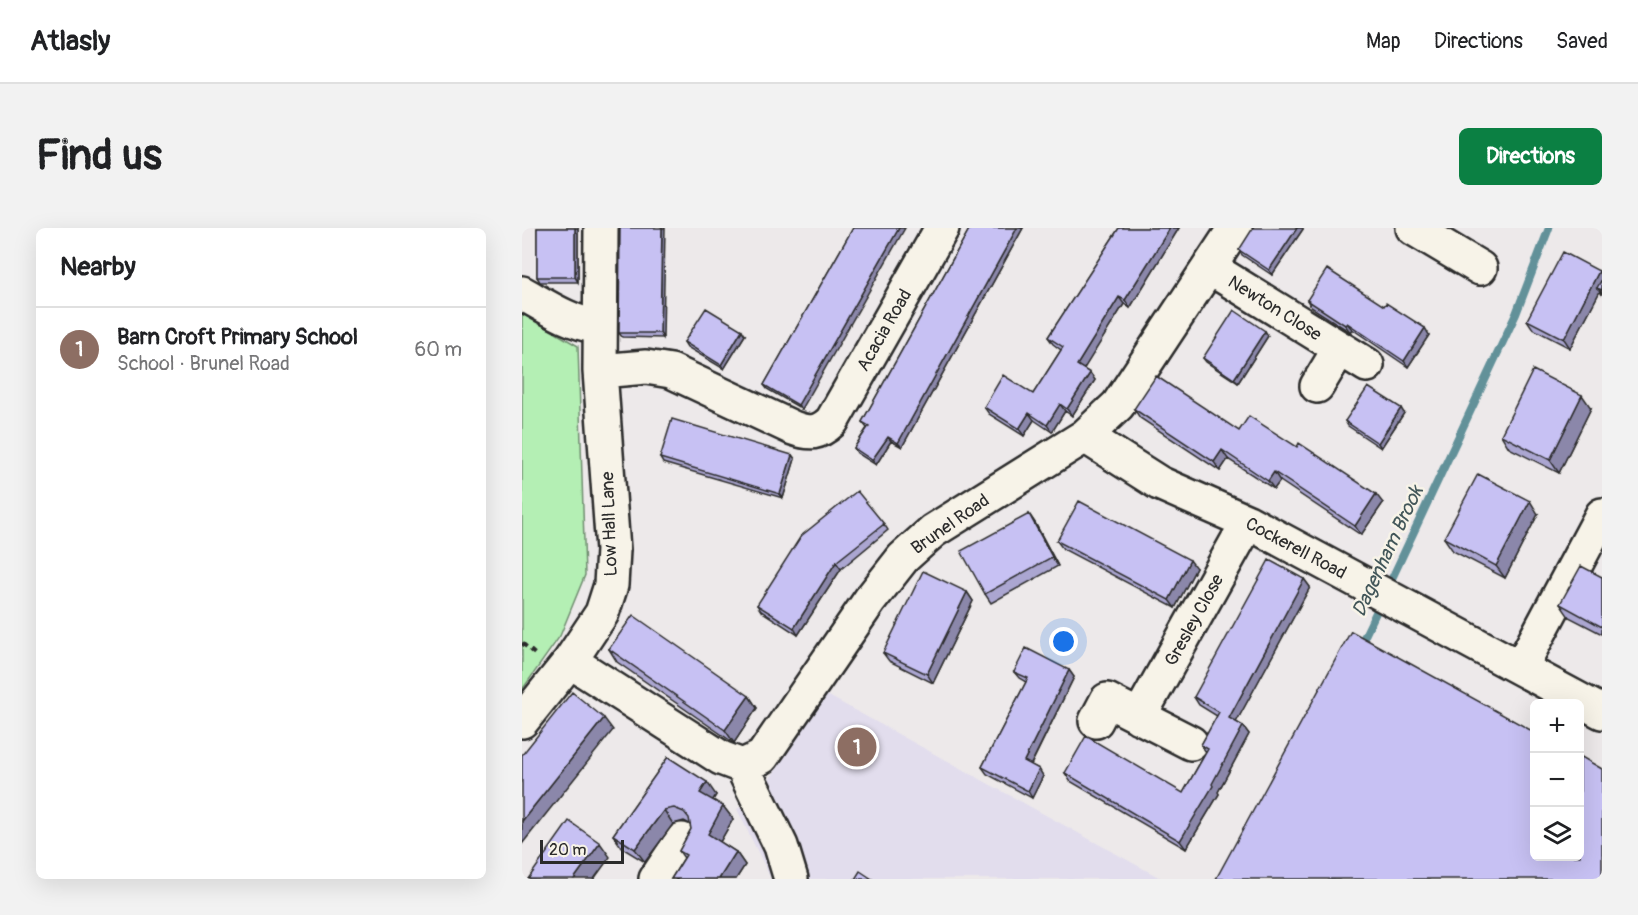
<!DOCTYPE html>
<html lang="en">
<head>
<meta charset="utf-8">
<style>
  :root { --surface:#fff; --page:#f2f2f2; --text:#202124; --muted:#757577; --line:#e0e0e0; --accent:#0b8043 }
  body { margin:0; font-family:Pangolin,sans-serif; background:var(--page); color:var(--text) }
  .controls { position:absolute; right:18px; bottom:18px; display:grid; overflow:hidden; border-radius:9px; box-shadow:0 6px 24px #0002 }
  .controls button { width:54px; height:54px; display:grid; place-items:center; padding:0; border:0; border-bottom:2px solid var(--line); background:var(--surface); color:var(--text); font:30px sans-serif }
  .scale { position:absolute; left:18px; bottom:15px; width:84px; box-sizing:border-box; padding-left:6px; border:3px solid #2b2b2b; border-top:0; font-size:16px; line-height:21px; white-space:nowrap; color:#2b2b2b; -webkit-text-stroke:4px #f7f3e8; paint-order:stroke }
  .you { position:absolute; left:542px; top:414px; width:21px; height:21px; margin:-15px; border:4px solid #fff; border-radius:50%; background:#1a73e8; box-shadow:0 0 0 9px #1a73e833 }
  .badge { display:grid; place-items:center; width:39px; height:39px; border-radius:50%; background:var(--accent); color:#fff; font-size:20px; font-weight:700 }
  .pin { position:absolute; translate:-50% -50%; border:3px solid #fff; box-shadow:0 2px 6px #0006 }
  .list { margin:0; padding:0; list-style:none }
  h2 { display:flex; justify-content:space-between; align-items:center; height:78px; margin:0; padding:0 24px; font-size:26px }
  h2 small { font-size:20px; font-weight:400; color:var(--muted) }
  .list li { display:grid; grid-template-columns:39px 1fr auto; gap:18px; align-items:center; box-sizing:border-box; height:84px; padding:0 24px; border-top:2px solid var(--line) }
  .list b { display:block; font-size:22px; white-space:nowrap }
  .list p { margin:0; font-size:20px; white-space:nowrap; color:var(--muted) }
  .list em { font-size:20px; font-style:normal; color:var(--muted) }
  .icon { flex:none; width:33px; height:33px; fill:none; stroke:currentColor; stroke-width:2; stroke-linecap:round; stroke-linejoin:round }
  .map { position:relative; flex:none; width:1080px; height:651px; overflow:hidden; border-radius:9px }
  header { display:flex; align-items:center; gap:36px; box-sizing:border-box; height:84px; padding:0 30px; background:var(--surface); border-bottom:2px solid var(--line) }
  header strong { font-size:28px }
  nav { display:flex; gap:33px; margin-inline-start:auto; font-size:21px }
  .intro { display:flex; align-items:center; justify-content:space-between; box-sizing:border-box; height:144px; padding:0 36px }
  h1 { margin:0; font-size:42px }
  .button { padding:15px 27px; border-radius:9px; background:var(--accent); color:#fff; font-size:21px; font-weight:700 }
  main { display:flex; gap:36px; padding:0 36px }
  aside { flex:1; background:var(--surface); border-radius:9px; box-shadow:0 6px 24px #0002 }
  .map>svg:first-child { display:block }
</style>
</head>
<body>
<header>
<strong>Atlasly</strong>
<nav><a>Map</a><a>Directions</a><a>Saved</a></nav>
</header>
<div class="intro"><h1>Find us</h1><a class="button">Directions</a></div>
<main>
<aside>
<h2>Nearby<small></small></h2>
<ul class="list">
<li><span class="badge" style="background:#8d6e63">1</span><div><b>Barn Croft Primary School</b><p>School · Brunel Road</p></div><em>60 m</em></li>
</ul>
</aside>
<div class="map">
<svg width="1080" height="651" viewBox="0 0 1080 651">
  <rect width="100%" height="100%" fill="#ede9ea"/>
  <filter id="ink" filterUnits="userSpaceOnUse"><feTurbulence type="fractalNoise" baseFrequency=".0167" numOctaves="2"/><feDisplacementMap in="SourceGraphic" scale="12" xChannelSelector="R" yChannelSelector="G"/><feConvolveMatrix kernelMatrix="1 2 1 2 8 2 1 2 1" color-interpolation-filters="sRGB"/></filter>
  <g filter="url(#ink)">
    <!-- built -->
    <path fill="#e2dded" d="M 305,467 L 640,651 L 249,651 L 215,581 L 234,571 Z"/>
    <!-- green -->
    <path fill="#b4efb4" stroke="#708d70" stroke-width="1.5" d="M 0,85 L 56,118 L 63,347 L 38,408 L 0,462 Z"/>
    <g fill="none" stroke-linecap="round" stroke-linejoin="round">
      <!-- stream -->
      <path stroke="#629199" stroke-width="8" d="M 865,361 L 994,86 L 1027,0
        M 837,420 L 860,372"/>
      <!-- minor casing -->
      <g stroke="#2b2b2b" stroke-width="38">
        <path id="minor" d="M 891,0 L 958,40
          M 688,40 L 845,137
          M 0,65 C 25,79 49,95 77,99
          M 78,143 L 124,139 L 149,143 L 271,200 C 288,206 296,206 310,193 L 420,0
          M 795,158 L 818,120
          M 563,208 L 637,255 L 726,294 L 1080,484
          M 48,433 L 199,530 L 220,538 L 240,529 L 348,372 L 381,330 L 411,303 L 563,208 L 596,177 L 713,0
          M 999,439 L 1080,287
          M 617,489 L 726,294
          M 0,493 L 48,433 L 80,385 L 89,357 L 91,322 L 78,143 L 79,0
          M 574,493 L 585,472 L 669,515
          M 220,538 L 259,618 L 269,651
          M 134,651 L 160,612"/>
      </g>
      <!-- path -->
      <path stroke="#2b2b2b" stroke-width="4" stroke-dasharray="6 4.5" stroke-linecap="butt" d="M 0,415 L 15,428"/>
      <!-- minor -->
      <use href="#minor" stroke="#f7f3e8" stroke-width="33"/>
    </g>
    <!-- wall -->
    <path fill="#aba6d1" stroke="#2b2b2b" stroke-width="1.5" d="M 15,0 L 56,0 L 56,54 L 18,54 L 15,49 Z
      M 98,0 L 141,110 L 100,109 L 97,105 Z
      M 331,0 L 280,181 L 245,161 L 242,157 Z
      M 448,0 L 501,0 L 380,219 L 369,213 L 354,237 L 335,225 L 332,220 L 345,200 L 340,194 Z
      M 597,0 L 657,0 L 608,80 L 602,76 L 561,141 L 568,145 L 573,152 L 550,188 L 543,183 L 530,204 L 512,192 L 502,208 L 467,186 L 462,179 L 511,166 L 539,122 L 531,116 L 526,109 Z
      M 781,1 L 750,47 L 720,27 L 717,22 Z
      M 1080,47 L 1080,67 L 1078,63 L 1048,120 L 1011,101 L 1005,92 Z
      M 785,72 L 862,78 L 903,100 L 907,107 L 886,139 L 830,101 L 828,104 L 789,79 Z
      M 743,103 L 746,108 L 716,155 L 684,134 L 681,130 Z
      M 223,107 L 202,141 L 165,119 L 162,114 Z
      M 1069,180 L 1037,245 L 987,220 L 979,207 Z
      M 612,181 L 717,203 L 861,275 L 839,307 L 758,253 L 752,261 L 706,231 L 698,243 L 618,190 Z
      M 882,185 L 859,220 L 826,198 L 823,193 Z
      M 270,227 L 273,231 L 261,270 L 141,235 L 138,230 Z
      M 507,286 L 513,295 L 536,338 L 469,375 L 463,366 Z
      M 1016,286 L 983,350 L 931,323 L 922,310 Z
      M 362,296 L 366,302 L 319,341 L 276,407 L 239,383 L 235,377 Z
      M 535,313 L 674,340 L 653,380 L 541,321 Z
      M 1080,349 L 1080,406 L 1047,389 L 1038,376 Z
      M 782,351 L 788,359 L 714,494 L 721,498 L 727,506 L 696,564 L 697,566 L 664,621 L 548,553 L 543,545 L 661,565 L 684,524 L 679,517 L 695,488 L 677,477 L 672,469 Z
      M 445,364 L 451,373 L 411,455 L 367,433 L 361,425 Z
      M 87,421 L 227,468 L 235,480 L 212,515 L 95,434 Z
      M 547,442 L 552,449 L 509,537 L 517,541 L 521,548 L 510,570 L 465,546 L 460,539 L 504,454 L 497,450 L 492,444 Z
      M 146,529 L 194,567 L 191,572 L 201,578 L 211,591 L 198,614 L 214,624 L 223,637 L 214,651 L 149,651 L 162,630 L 157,623 L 169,601 L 168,596 L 162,593 L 151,596 L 123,634 L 100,620 L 91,607 Z"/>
    <!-- shaded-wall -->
    <path fill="#8b87aa" stroke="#2b2b2b" stroke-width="1.5" d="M 53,0 L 56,0 L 56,54 L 53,49 Z
      M 140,0 L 143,0 L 141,110 L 138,105 Z
      M 377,0 L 383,0 L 280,181 L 276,177 Z
      M 495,0 L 501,0 L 380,219 L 376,215 Z
      M 648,0 L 657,0 L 608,80 L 603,72 Z
      M 775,0 L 780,0 L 781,1 L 750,47 L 747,42 Z
      M 1077,43 L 1080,47 L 1080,59 L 1075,60 L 1078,63 L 1048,120 L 1042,111 Z
      M 597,69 L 602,76 L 560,144 L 555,137 Z
      M 825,95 L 830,101 L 828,104 L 823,97 Z
      M 903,100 L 907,107 L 886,139 L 882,133 Z
      M 220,102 L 223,107 L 202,141 L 199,137 Z
      M 743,103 L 746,108 L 716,155 L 712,151 Z
      M 568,145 L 573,152 L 550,188 L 545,181 Z
      M 1060,167 L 1069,180 L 1037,245 L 1028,232 Z
      M 538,176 L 543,183 L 530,204 L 525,197 Z
      M 879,180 L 882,185 L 859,220 L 856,215 Z
      M 507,185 L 512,192 L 502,208 L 497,201 Z
      M 366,209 L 369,213 L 354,237 L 350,232 Z
      M 700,222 L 706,231 L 698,243 L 692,234 Z
      M 270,227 L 273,231 L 261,270 L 258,266 Z
      M 752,244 L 758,253 L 752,261 L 746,253 Z
      M 854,266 L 861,275 L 839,307 L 833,298 Z
      M 1008,273 L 1016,286 L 983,350 L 974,338 Z
      M 507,286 L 513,295 L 536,338 L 530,329 Z
      M 668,332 L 674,340 L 653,380 L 647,372 Z
      M 314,334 L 319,341 L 276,407 L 272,400 Z
      M 782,351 L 788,359 L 712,498 L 707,490 Z
      M 445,364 L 451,373 L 411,455 L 405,446 Z
      M 547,442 L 552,449 L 507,540 L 502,533 Z
      M 227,468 L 235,480 L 212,515 L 203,502 Z
      M 82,490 L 91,502 L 0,616 L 0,593 Z
      M 721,498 L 727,506 L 696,564 L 697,566 L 664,621 L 658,613 Z
      M 517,541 L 521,548 L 510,570 L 506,563 Z
      M 185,554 L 194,567 L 187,578 L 178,565 Z
      M 201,578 L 211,591 L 195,619 L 186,606 Z
      M 142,582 L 151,596 L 123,634 L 113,621 Z
      M 78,615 L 88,629 L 72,651 L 52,651 Z
      M 214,624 L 223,637 L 214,651 L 197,651 Z"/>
    <!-- building -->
    <path fill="#c7c1f3" stroke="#2b2b2b" stroke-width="1.5" d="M 15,0 L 53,0 L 53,49 L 15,49 Z
      M 98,0 L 140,0 L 138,105 L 97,105 Z
      M 331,0 L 377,0 L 276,177 L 242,157 Z
      M 448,0 L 495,0 L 376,215 L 366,209 L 350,232 L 332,220 L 347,198 L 340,194 Z
      M 597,0 L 648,0 L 603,72 L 597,69 L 555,137 L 568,145 L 545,181 L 538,176 L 525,197 L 507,185 L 497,201 L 462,179 L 481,147 L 511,166 L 541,119 L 526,109 Z
      M 731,0 L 775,0 L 747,42 L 717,22 Z
      M 1041,24 L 1077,43 L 1042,111 L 1005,92 Z
      M 805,41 L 862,78 L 864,75 L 903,100 L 882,133 L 825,95 L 823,97 L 785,72 Z
      M 1080,51 L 1080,62 L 1075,60 Z
      M 184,80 L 220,102 L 199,137 L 162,114 Z
      M 712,82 L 743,103 L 712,151 L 681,130 Z
      M 1011,142 L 1060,167 L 1028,232 L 979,207 Z
      M 634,148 L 717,203 L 727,188 L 775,219 L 777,215 L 854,266 L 833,298 L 752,244 L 746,253 L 700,222 L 692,234 L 612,181 Z
      M 846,159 L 879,180 L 856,215 L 823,193 Z
      M 150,191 L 270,227 L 258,266 L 138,230 Z
      M 956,246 L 1008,273 L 974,338 L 922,310 Z
      M 335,263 L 362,296 L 314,334 L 272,400 L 235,377 L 279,308 Z
      M 557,273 L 668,332 L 647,372 L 535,313 Z
      M 507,286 L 530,329 L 463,366 L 439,323 Z
      M 747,332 L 782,351 L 707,490 L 721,498 L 690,556 L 691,558 L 658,613 L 543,545 L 564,508 L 661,565 L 686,521 L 679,517 L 697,484 L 672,469 Z
      M 1059,338 L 1080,349 L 1080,399 L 1038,376 Z
      M 401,343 L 445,364 L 405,446 L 361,425 Z
      M 111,387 L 227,468 L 203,502 L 87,421 Z
      M 829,403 L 1012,504 L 1012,628 L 1058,628 L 1058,528 L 1080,541 L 1080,651 L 694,651 Z
      M 504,420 L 547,442 L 502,533 L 517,541 L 506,563 L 460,539 L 506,450 L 492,444 Z
      M 50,464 L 82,490 L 0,593 L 0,527 Z
      M 146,529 L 185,554 L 178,565 L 201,578 L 186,606 L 214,624 L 197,651 L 149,651 L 164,627 L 157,623 L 169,601 L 167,590 L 162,584 L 152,580 L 142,582 L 113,621 L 91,607 Z
      M 47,593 L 78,615 L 52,651 L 6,651 Z
      M 338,643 L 350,651 L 333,651 Z"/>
  </g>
  <g text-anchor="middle" stroke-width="5" stroke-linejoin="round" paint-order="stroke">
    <!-- street labels -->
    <g font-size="18" fill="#2b2b2b" stroke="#f7f3e8">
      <text transform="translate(753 80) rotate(32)" y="6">Newton Close</text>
      <text transform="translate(362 102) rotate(-60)" y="6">Acacia Road</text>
      <text transform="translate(87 296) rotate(-92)" y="6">Low Hall Lane</text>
      <text transform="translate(428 296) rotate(-35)" y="6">Brunel Road</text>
      <text transform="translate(774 320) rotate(28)" y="6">Cockerell Road</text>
      <text transform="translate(672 392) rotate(-61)" y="6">Gresley Close</text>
    </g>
    <!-- water labels -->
    <g font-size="20" font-style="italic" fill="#425659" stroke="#f7f3e8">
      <text transform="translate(865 323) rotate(-65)" y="7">Dagenham Brook</text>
    </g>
  </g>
</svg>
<div class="controls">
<button>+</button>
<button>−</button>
<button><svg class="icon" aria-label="layers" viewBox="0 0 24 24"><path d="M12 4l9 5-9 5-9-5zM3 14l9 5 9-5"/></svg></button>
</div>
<div class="scale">20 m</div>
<div class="you"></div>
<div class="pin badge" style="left:335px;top:519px;background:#8d6e63">1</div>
</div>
</main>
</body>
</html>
